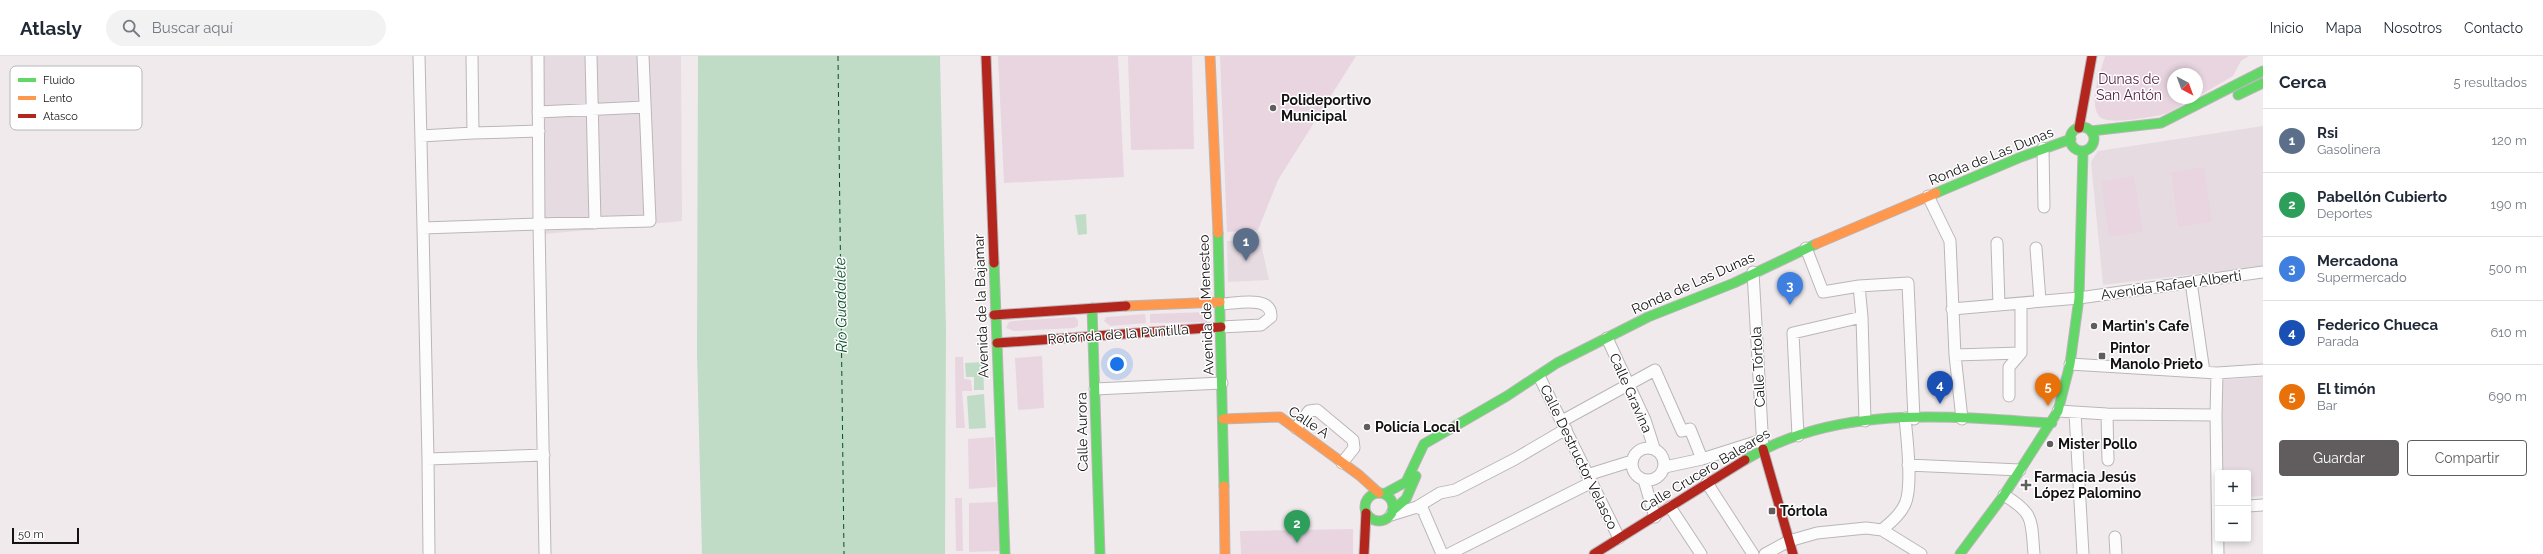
<!DOCTYPE html>
<html lang="es">
<head>
<meta charset="utf-8">
<style>
  :root { --surface:#fff; --page:#f2f2f3; --text:#1f2937; --muted:#747a83; --line:#e0e1e3; --accent:#615d5f }
  body { margin:0; font-family:Raleway,sans-serif; background:var(--page); color:var(--text) }
  .controls { position:absolute; right:12px; bottom:12px; display:grid; overflow:hidden; border-radius:4px; box-shadow:0 2px 6px #0003 }
  .controls button { width:36px; height:36px; display:grid; place-items:center; padding:0; border:0; border-bottom:1px solid var(--line); background:var(--surface); color:var(--text); font:20px sans-serif }
  .compass { position:absolute; left:2167px; top:12px; width:36px; height:36px; border-radius:50%; background:var(--surface); box-shadow:0 2px 6px #0003; rotate:139deg }
  .scale { position:absolute; left:12px; bottom:10px; width:67px; box-sizing:border-box; padding-left:4px; border:2px solid #141112; border-top:0; font-size:11px; line-height:14px; white-space:nowrap; color:#141112; -webkit-text-stroke:3px #fff; paint-order:stroke }
  .you { position:absolute; left:1117px; top:308px; width:14px; height:14px; margin:-10px; border:3px solid #fff; border-radius:50%; background:#1a73e8; box-shadow:0 0 0 6px #1a73e833 }
  .badge { display:grid; place-items:center; width:26px; height:26px; border-radius:50%; background:var(--accent); color:#fff; font-size:13px; font-weight:700 }
  .pin { position:absolute; translate:-50% -33px; filter:drop-shadow(0 1px 2px #0008) }
  .pin::after { content:''; position:absolute; top:21px; width:14px; height:12px; background:inherit; clip-path:polygon(0 0,100% 0,50% 100%) }
  .list { margin:0; padding:0; list-style:none }
  h2 { display:flex; justify-content:space-between; align-items:center; height:52px; margin:0; padding:0 16px; font-size:17px }
  h2 small { font-size:13px; font-weight:400; color:var(--muted) }
  .list li { display:grid; grid-template-columns:26px 1fr auto; gap:12px; align-items:center; box-sizing:border-box; height:64px; padding:0 16px; border-top:1px solid var(--line) }
  .list b { display:block; font-size:15px; white-space:nowrap }
  .list p { margin:0; font-size:13px; white-space:nowrap; color:var(--muted) }
  .list em { font-size:13px; font-style:normal; color:var(--muted) }
  .actions { display:flex; gap:8px; padding:12px 16px }
  .actions a { flex:1; padding:9px 0; border:1px solid var(--accent); border-radius:4px; text-align:center; font-size:14px; color:var(--accent) }
  .actions .main { background:var(--accent); color:#fff }
  .icon { flex:none; width:22px; height:22px; fill:none; stroke:currentColor; stroke-width:2; stroke-linecap:round; stroke-linejoin:round }
  .map { position:relative; flex:none; width:2263px; height:498px; overflow:hidden }
  header { display:flex; align-items:center; gap:24px; box-sizing:border-box; height:56px; padding:0 20px; background:var(--surface); border-bottom:1px solid var(--line) }
  header strong { font-size:19px }
  nav { display:flex; gap:22px; margin-inline-start:auto; font-size:14px }
  .search { width:280px; height:36px; background:var(--page); display:flex; align-items:center; gap:10px; box-sizing:border-box; padding:0 14px; border-radius:22px; color:var(--muted); font-size:15px }
  main { display:flex }
  aside { flex:1; background:var(--surface) }
  .map>svg:first-child { display:block }
</style>
</head>
<body>
<header>
<strong>Atlasly</strong>
<div class="search"><svg class="icon" aria-label="search" viewBox="0 0 24 24"><circle cx="10" cy="10" r="6"/><path d="M15 15l6 6"/></svg>Buscar aquí</div>
<nav><a>Inicio</a><a>Mapa</a><a>Nosotros</a><a>Contacto</a></nav>
</header>
<main>
<div class="map">
<svg width="2263" height="498" viewBox="0 0 2263 498">
  <rect width="100%" height="100%" fill="#f0eaed"/>
  <!-- built -->
  <path fill="#e7dbe2" d="M 530,0 L 681,0 L 682,165 L 535,179 Z
    M 2263,70 L 2263,210 L 2103,229 L 2091,106 L 2098,95 Z
    M 1260,183 L 1269,224 L 1228,226 L 1227,185 Z
    M 2263,321 L 2263,440 L 2248,441 L 2248,417 L 2220,417 L 2217,324 Z"/>
  <!-- green -->
  <path fill="#e8d5e0" d="M 998,0 L 1118,0 L 1124,121 L 1004,127 Z
    M 1128,0 L 1192,0 L 1194,93 L 1131,94 Z
    M 1220,0 L 1356,0 L 1278,124 L 1258,174 L 1227,176 Z
    M 2105,0 L 2249,0 L 2241,5 L 2233,20 L 2197,41 L 2197,18 L 2173,18 L 2173,42 L 2195,42 C 2184,47 2173,56 2161,59 C 2150,61 2105,70 2099,60 C 2088,45 2101,16 2105,0 Z
    M 2204,111 L 2212,166 L 2178,171 L 2171,116 Z
    M 2134,120 L 2143,176 L 2109,181 L 2101,125 Z
    M 1207,256 L 1207,266 L 1150,267 L 1150,258 Z
    M 1145,258 L 1146,267 L 1110,270 L 1104,265 L 1106,261 Z
    M 1075,261 L 1078,264 L 1078,270 L 1074,272 L 1014,275 L 1006,272 L 1009,266 L 1014,265 Z
    M 1042,300 L 1044,352 L 1018,354 L 1015,302 Z
    M 955,301 L 963,301 L 964,323 L 971,324 L 972,335 L 962,335 L 965,372 L 956,372 Z
    M 994,381 L 996,431 L 969,433 L 968,383 Z
    M 955,442 L 962,442 L 963,495 L 956,495 Z
    M 997,446 L 1000,495 L 969,496 L 969,447 Z
    M 1353,473 L 1353,498 L 1241,498 L 1240,475 Z"/>
  <!-- water -->
  <path fill="#c0dcc7" d="M 698,0 L 940,0 L 946,273 L 945,498 L 702,498 L 697,297 Z
    M 1086,158 L 1087,178 L 1078,179 L 1075,159 Z
    M 983,306 L 984,334 L 974,334 L 974,321 L 966,321 L 965,307 Z
    M 984,338 L 986,372 L 969,373 L 967,340 Z"/>
  <g fill="none" stroke-linecap="round" stroke-linejoin="round">
    <!-- ferry -->
    <path stroke="#044d27" stroke-width="1" stroke-dasharray="5 4" stroke-linecap="butt" d="M 838,0 L 844,498"/>
    <!-- street casing -->
    <g stroke="#bab6b8" stroke-width="13">
      <path id="street" d="M 419,0 L 423,172
        M 472,0 L 473,77 L 539,75
        M 538,0 L 539,168 L 650,165 L 643,0
        M 591,0 L 595,167
        M 538,56 L 645,51
        M 421,80 L 473,77
        M 2043,92 L 2044,151
        M 1928,140 L 1950,185 L 1955,299 L 1962,363
        M 1997,187 L 1999,249
        M 1806,192 L 1823,236 L 1859,230 L 1908,227 L 1914,363
        M 2036,192 L 2040,245
        M 1753,216 L 1763,393
        M 2191,226 L 2204,316
        M 1859,230 L 1862,261
        M 1220,248 C 1234,248 1272,238 1271,261 L 1261,269 L 1221,271
        M 1952,253 L 2079,242 L 2263,216
        M 1607,282 L 1645,364 L 1654,392
        M 1955,299 L 2021,297
        M 2070,308 L 2217,317 L 2263,314
        M 2217,317 L 2216,359 L 2218,498
        M 1539,320 L 1619,482
        M 1095,333 L 1222,327
        M 2009,340 L 2009,311 L 2021,297 L 2021,248
        M 2058,355 L 2107,358 L 2216,359
        M 2075,357 L 2083,498
        M 2107,358 L 2108,404
        M 1562,365 L 1655,314 L 1682,375 L 1690,373 L 1702,403
        M 1296,372 L 1309,355 L 1317,354 L 1353,384 L 1354,392 L 1342,407
        M 1798,380 L 1793,277 L 1862,261 L 1865,365
        M1632 408a16 16 0 1 1 32 0a16 16 0 1 1-32 0Z
        M 544,399 L 428,403 L 423,172 L 539,168 L 545,498
        M 428,403 L 429,498
        M 1908,409 L 2020,414
        M 1665,411 L 1702,403 L 1762,384
        M 1587,419 L 1632,405
        M 1644,424 L 1655,461
        M 1707,427 L 1753,498
        M 2004,439 C 2035,458 2031,464 2034,498
        M 2248,450 L 2263,449
        M 1417,451 L 1440,437 L 1455,434 L 1515,403 L 1566,373
        M 1670,451 L 1701,498
        M 1391,459 L 1417,451 L 1423,454 L 1442,498
        M 1882,474 C 1891,466 1900,459 1905,448 C 1913,431 1907,382 1905,362
        M 2115,481 L 2116,498
        M 1449,498 L 1590,427
        M 1765,498 L 1789,485 L 1817,477 L 1866,472 L 1882,474 L 1921,498"/>
    </g>
    <!-- fast casing -->
    <g stroke="#bab6b8" stroke-width="11">
      <path id="fast" d="M 2238,39 L 2263,27
        M2070 83a12 12 0 1 1 24 0a12 12 0 1 1-24 0Z
        M 2091,75 L 2161,67 L 2263,15
        M 1936,137 L 2021,101 L 2071,83
        M 1218,177 L 1224,430
        M 994,207 L 1005,498
        M 1092,252 L 1100,498
        M 1745,404 C 1837,347 1949,361 2052,367
        M1365 451a14 14 0 1 1 28 0a14 14 0 1 1-28 0Z
        M 1384,438 L 1406,426 L 1424,388 L 1507,340 L 1557,307 L 1648,261 L 1734,227 L 1816,188
        M 1392,455 L 1406,443 L 1416,420
        M 1960,498 L 2004,439 L 2058,355 L 2070,308 L 2079,242 L 2083,95"/>
    </g>
    <!-- slow casing -->
    <g stroke="#bab6b8" stroke-width="11">
      <path id="slow" d="M 1210,0 L 1218,177
        M 1816,188 L 1936,137
        M 1126,250 L 1220,246
        M 1223,363 L 1280,361 L 1359,419 L 1379,437
        M 1224,430 L 1225,498"/>
    </g>
    <!-- jam casing -->
    <g stroke="#bab6b8" stroke-width="11">
      <path id="jam" d="M 986,0 L 994,207
        M 2079,72 L 2092,0
        M 994,259 L 1126,250
        M 997,287 L 1221,271
        M 1763,393 L 1793,498
        M 1364,498 L 1366,457
        M 1594,498 L 1745,404"/>
    </g>
    <!-- street -->
    <use href="#street" stroke="#fdfcfc" stroke-width="11"/>
    <!-- fast -->
    <use href="#fast" stroke="#63d668" stroke-width="9"/>
    <!-- slow -->
    <use href="#slow" stroke="#ff974d" stroke-width="9"/>
    <!-- jam -->
    <use href="#jam" stroke="#b3261e" stroke-width="9"/>
  </g>
  <!-- markers -->
  <g fill="#615d5f" stroke="#fff" stroke-width="1.5">
    <circle cx="1273" cy="52" r="4"/>
    <circle cx="2094" cy="270" r="4"/>
    <rect x="2098" y="296" width="8" height="8" rx="2"/>
    <circle cx="1367" cy="371" r="4"/>
    <circle cx="2050" cy="388" r="4"/>
    <path d="M2024 423h4v4h4v4h-4v4h-4v-4h-4v-4h4z"/>
    <rect x="1768" y="451" width="8" height="8" rx="2"/>
  </g>
  <g text-anchor="middle" stroke-width="3" stroke-linejoin="round" paint-order="stroke">
    <!-- park labels -->
    <g font-size="14" fill="#511d41" stroke="#fff">
      <text x="2129" y="28">Dunas de<tspan x="2129" dy="16">San Antón</tspan></text>
    </g>
    <!-- poi labels -->
    <g font-size="14" font-weight="bold" fill="#141112" stroke="#fff" text-anchor="start">
      <text x="1281" y="49">Polideportivo<tspan x="1281" dy="16">Municipal</tspan></text>
      <text x="2102" y="275">Martin's Cafe</text>
      <text x="2110" y="297">Pintor<tspan x="2110" dy="16">Manolo Prieto</tspan></text>
      <text x="1375" y="376">Policía Local</text>
      <text x="2058" y="393">Mister Pollo</text>
      <text x="2034" y="426">Farmacia Jesús<tspan x="2034" dy="16">López Palomino</tspan></text>
      <text x="1780" y="460">Tórtola</text>
    </g>
    <!-- street labels -->
    <g font-size="14" fill="#141112" stroke="#fff">
      <text transform="translate(1991 100) rotate(-22)" y="5">Ronda de Las Dunas</text>
      <text transform="translate(1693 227) rotate(-24)" y="5">Ronda de Las Dunas</text>
      <text transform="translate(2171 229) rotate(-8)" y="5">Avenida Rafael Alberti</text>
      <text transform="translate(1206 249) rotate(-92)" y="5">Avenida de Menesteo</text>
      <text transform="translate(981 250) rotate(-92)" y="5">Avenida de la Bajamar</text>
      <text transform="translate(1118 278) rotate(-4)" y="5">Rotonda de la Puntilla</text>
      <text transform="translate(1758 311) rotate(-93)" y="5">Calle Tórtola</text>
      <text transform="translate(1631 337) rotate(66)" y="5">Calle Gravina</text>
      <text transform="translate(1309 366) rotate(34)" y="5">Calle A</text>
      <text transform="translate(1082 376) rotate(-91)" y="5">Calle Aurora</text>
      <text transform="translate(1579 401) rotate(64)" y="5">Calle Destructor Velasco</text>
      <text transform="translate(1705 414) rotate(-31)" y="5">Calle Crucero Baleares</text>
    </g>
    <!-- water labels -->
    <g font-size="15" font-style="italic" fill="#044d27" stroke="#fff">
      <text transform="translate(841 249) rotate(-91)" y="5">Río Guadalete</text>
    </g>
  </g>
  <!-- legend -->
  <rect x="10" y="10" width="132" height="64" rx="6" fill="#fff" stroke="#b8b8b8" stroke-width="1"/>
  <rect x="18" y="22" width="18" height="4" fill="#63d668"/>
  <rect x="18" y="40" width="18" height="4" fill="#ff974d"/>
  <rect x="18" y="58" width="18" height="4" fill="#b3261e"/>
  <g font-size="11" fill="#141112">
    <text x="43" y="28">Fluido</text>
    <text x="43" y="46">Lento</text>
    <text x="43" y="64">Atasco</text>
  </g>
</svg>
<div class="controls">
<button>+</button>
<button>−</button>
</div>
<svg class="compass" viewBox="-18 -18 36 36"><path d="M0-13l5 13h-10z" fill="#e53935"/><path d="M0 13l5-13h-10z" fill="#747a83"/></svg>
<div class="scale">50 m</div>
<div class="you"></div>
<div class="pin badge" style="left:1246px;top:205px;background:#5c6f8a">1</div>
<div class="pin badge" style="left:1297px;top:487px;background:#2e9e5b">2</div>
<div class="pin badge" style="left:1790px;top:249px;background:#3f7fe0">3</div>
<div class="pin badge" style="left:1940px;top:348px;background:#1a4fb4">4</div>
<div class="pin badge" style="left:2048px;top:350px;background:#e8710a">5</div>
</div>
<aside>
<h2>Cerca<small>5 resultados</small></h2>
<ul class="list">
<li><span class="badge" style="background:#5c6f8a">1</span><div><b>Rsi</b><p>Gasolinera</p></div><em>120 m</em></li>
<li><span class="badge" style="background:#2e9e5b">2</span><div><b>Pabellón Cubierto</b><p>Deportes</p></div><em>190 m</em></li>
<li><span class="badge" style="background:#3f7fe0">3</span><div><b>Mercadona</b><p>Supermercado</p></div><em>500 m</em></li>
<li><span class="badge" style="background:#1a4fb4">4</span><div><b>Federico Chueca</b><p>Parada</p></div><em>610 m</em></li>
<li><span class="badge" style="background:#e8710a">5</span><div><b>El timón</b><p>Bar</p></div><em>690 m</em></li>
</ul>
<div class="actions"><a class="main">Guardar</a><a>Compartir</a></div>
</aside>
</main>
</body>
</html>
